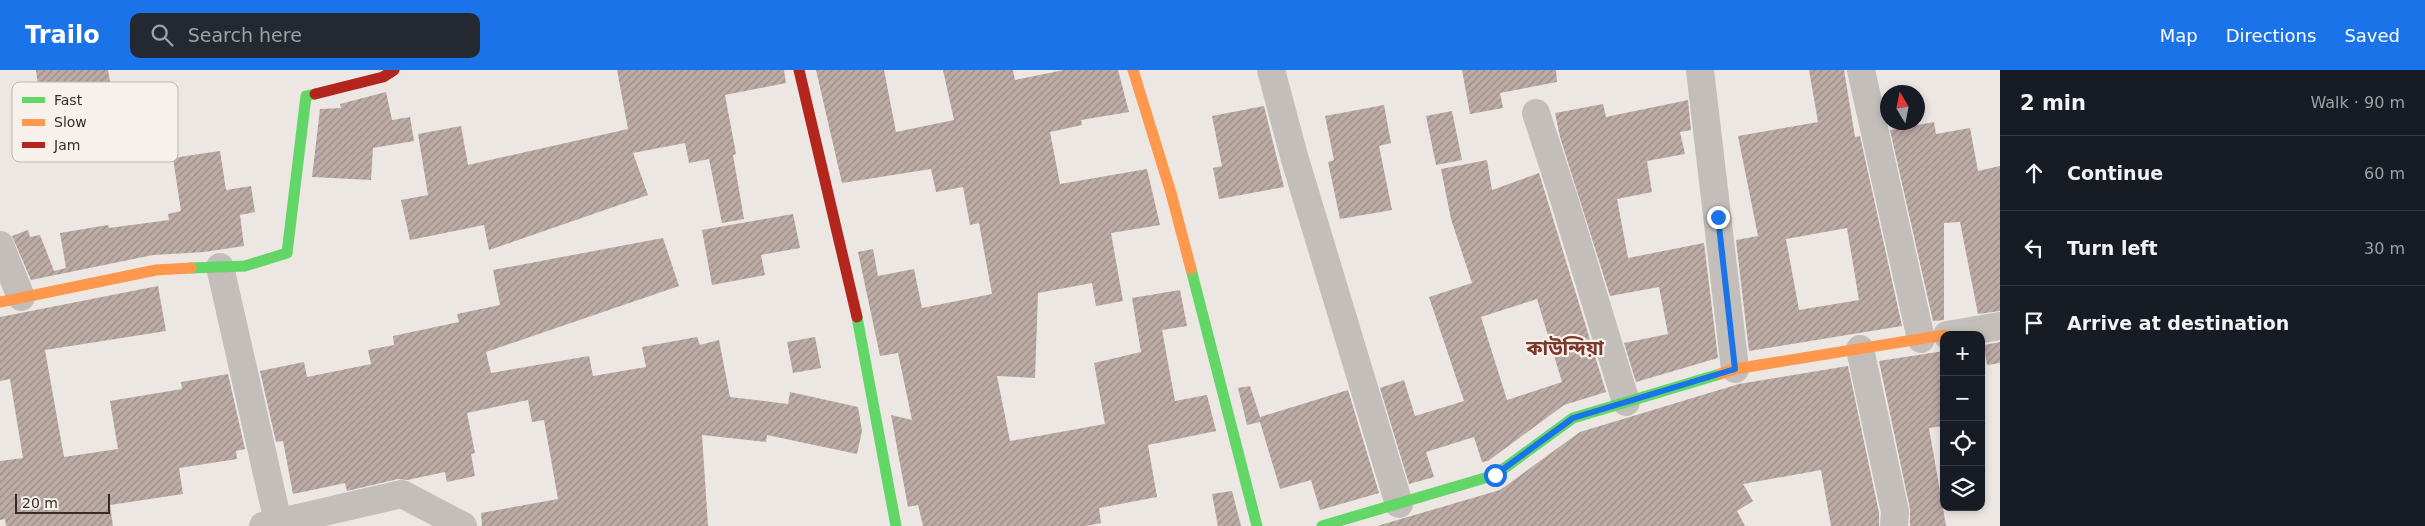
<!DOCTYPE html>
<html lang="en">
<head>
<meta charset="utf-8">
<style>
  :root { --surface:#171b24; --page:#242831; --text:#f1f3f6; --muted:#9ea1a6; --line:#363941; --accent:#1a73e8 }
  body { margin:0; font-family:"DejaVu Sans","Noto Sans Bengali",sans-serif; background:var(--page); color:var(--text) }
  .controls { position:absolute; right:15px; bottom:15px; display:grid; overflow:hidden; border-radius:10px; box-shadow:0 2px 8px #0003 }
  .controls button { width:45px; height:45px; display:grid; place-items:center; padding:0; border:0; border-bottom:1px solid var(--line); background:var(--surface); color:var(--text); font:25px sans-serif }
  .compass { position:absolute; left:1880px; top:15px; width:45px; height:45px; border-radius:50%; background:var(--surface); box-shadow:0 2px 8px #0003; rotate:350deg }
  .scale { position:absolute; left:15px; bottom:12px; width:95px; box-sizing:border-box; padding-left:5px; border:2px solid #352c29; border-top:0; font-size:14px; line-height:18px; white-space:nowrap; color:#352c29; -webkit-text-stroke:4px #f8f0ea; paint-order:stroke }
  .stop { position:absolute; width:15px; height:15px; margin:-11px; border:4px solid #1a73e8; border-radius:50%; background:#fff }
  .stop.end { background:#1a73e8; border-color:#fff; box-shadow:0 1px 5px #0008 }
  .list { margin:0; padding:0; list-style:none }
  h2 { display:flex; justify-content:space-between; align-items:center; height:65px; margin:0; padding:0 20px; font-size:21px }
  h2 small { font-size:16px; font-weight:400; color:var(--muted) }
  .list li { display:grid; grid-template-columns:32px 1fr auto; gap:15px; align-items:center; box-sizing:border-box; height:75px; padding:0 20px; border-top:1px solid var(--line) }
  .list b { display:block; font-size:19px; white-space:nowrap }
  .list em { font-size:16px; font-style:normal; color:var(--muted) }
  .icon { flex:none; width:28px; height:28px; fill:none; stroke:currentColor; stroke-width:2; stroke-linecap:round; stroke-linejoin:round }
  .map { position:relative; flex:none; width:2000px; height:456px; overflow:hidden }
  header { display:flex; align-items:center; gap:30px; box-sizing:border-box; height:70px; padding:0 25px; background:var(--accent); color:#fff }
  header strong { font-size:24px }
  nav { display:flex; gap:28px; margin-inline-start:auto; font-size:18px }
  .search { width:350px; height:45px; background:var(--page); display:flex; align-items:center; gap:12px; box-sizing:border-box; padding:0 18px; border-radius:10px; color:var(--muted); font-size:19px }
  main { display:flex }
  aside { flex:1; background:var(--surface) }
  .map>svg:first-child { display:block }
</style>
</head>
<body>
<header>
<strong>Trailo</strong>
<div class="search"><svg class="icon" aria-label="search" viewBox="0 0 24 24"><circle cx="10" cy="10" r="6"/><path d="M15 15l6 6"/></svg>Search here</div>
<nav><a>Map</a><a>Directions</a><a>Saved</a></nav>
</header>
<main>
<div class="map">
<svg width="2000" height="456" viewBox="0 0 2000 456">
  <defs>
    <pattern id="building-hatch" width="6" height="6" patternUnits="userSpaceOnUse" patternTransform="scale(1.25)"><rect width="6" height="6" fill="#bdaba6"/><path d="M-1 1l2-2M0 6l6-6M5 7l2-2" fill="none" stroke="#9a8b87"/></pattern>
  </defs>
  <rect width="100%" height="100%" fill="#ece7e2"/>
  <!-- building -->
  <path fill="url(#building-hatch)" fill-rule="evenodd" d="M 36,0 L 108,0 L 116,46 L 130,43 L 134,67 L 100,73 L 96,51 L 44,60 Z
    M 617,0 L 784,0 L 786,13 L 725,25 L 736,84 L 733,85 L 744,149 L 722,153 L 709,89 L 689,93 L 685,73 L 633,83 L 648,125 L 489,180 L 484,155 L 410,170 L 401,130 L 428,125 L 418,64 L 461,56 L 468,95 L 628,59 Z
    M 816,0 L 884,0 L 896,62 L 954,50 L 943,0 L 1013,0 L 1015,10 L 1064,0 L 1118,0 L 1129,42 L 1081,50 L 1082,55 L 1050,62 L 1060,114 L 1147,99 L 1160,155 L 1111,163 L 1123,231 L 1096,236 L 1092,213 L 1038,223 L 1035,308 L 997,306 L 1010,371 L 1105,354 L 1094,293 L 1141,282 L 1132,228 L 1180,220 L 1187,256 L 1162,260 L 1175,331 L 1207,325 L 1216,361 L 1148,375 L 1157,427 L 1099,438 L 1101,453 L 1086,456 L 923,456 L 918,435 L 908,437 L 891,345 L 912,350 L 898,283 L 880,286 L 858,182 L 873,179 L 878,206 L 914,199 L 922,238 L 992,224 L 979,153 L 970,155 L 963,117 L 936,122 L 931,99 L 842,113 Z
    M 1462,0 L 1556,0 L 1557,12 L 1500,23 L 1503,38 L 1470,44 Z
    M 1809,0 L 1844,0 L 1855,67 L 1860,66 L 1902,256 L 1749,281 L 1736,170 L 1758,166 L 1738,66 L 1818,52 ZM 1847,158 L 1859,230 L 1799,240 L 1786,169 Z
    M 386,22 L 392,50 L 410,47 L 414,71 L 373,78 L 371,110 L 312,107 L 320,39 L 341,38 L 340,34 Z
    M 1688,30 L 1691,60 L 1680,62 L 1685,84 L 1647,91 L 1652,122 L 1617,129 L 1628,188 L 1704,173 L 1718,288 L 1636,312 L 1624,273 L 1668,264 L 1659,217 L 1610,226 L 1560,67 L 1555,43 L 1603,34 L 1606,47 Z
    M 1384,35 L 1391,73 L 1379,76 L 1392,140 L 1340,149 L 1328,92 L 1334,90 L 1325,46 Z
    M 1264,36 L 1284,117 L 1219,129 L 1213,98 L 1222,96 L 1212,46 Z
    M 1452,41 L 1462,90 L 1436,95 L 1426,46 Z
    M 1934,52 L 1936,64 L 1970,58 L 1978,101 L 2000,96 L 2000,241 L 1978,244 L 1960,152 L 1944,153 L 1944,250 L 1933,251 L 1890,60 Z
    M 220,81 L 226,120 L 251,116 L 255,142 L 240,145 L 244,176 L 204,182 L 153,185 L 31,210 L 12,166 L 28,160 L 30,167 L 40,165 L 54,201 L 66,198 L 60,163 L 108,155 L 109,158 L 169,150 L 168,144 L 181,141 L 173,88 Z
    M 1487,90 L 1492,120 L 1539,103 L 1606,322 L 1564,335 L 1488,391 L 1482,392 L 1474,367 L 1426,382 L 1434,407 L 1409,414 L 1380,318 L 1404,310 L 1415,346 L 1464,331 L 1429,227 L 1472,213 L 1451,149 L 1441,99 ZM 1537,229 L 1562,312 L 1507,330 L 1481,247 Z
    M 793,144 L 800,178 L 761,185 L 765,205 L 712,215 L 702,160 Z
    M 663,168 L 679,216 L 486,282 L 491,303 L 589,286 L 593,306 L 646,297 L 642,277 L 697,267 L 700,275 L 719,270 L 730,327 L 788,334 L 790,322 L 858,337 L 862,361 L 857,384 L 767,365 L 766,372 L 702,365 L 708,456 L 482,456 L 481,443 L 558,429 L 544,350 L 532,352 L 528,330 L 467,343 L 475,383 L 471,384 L 475,406 L 447,412 L 445,402 L 407,410 L 398,409 L 347,421 L 345,413 L 293,424 L 283,371 L 276,372 L 260,301 L 304,292 L 307,307 L 371,294 L 368,280 L 394,275 L 393,266 L 459,252 L 457,244 L 500,235 L 493,200 Z
    M 158,216 L 166,261 L 45,280 L 64,387 L 118,379 L 110,331 L 182,319 L 181,312 L 228,304 L 245,379 L 236,381 L 237,389 L 179,398 L 183,424 L 110,435 L 113,456 L 6,456 L 5,449 L 0,450 L 0,391 L 23,388 L 10,309 L 0,311 L 0,247 Z
    M 815,267 L 821,298 L 793,303 L 787,272 Z
    M 2000,272 L 2000,293 L 1987,295 L 1984,275 Z
    M 1944,281 L 1944,356 L 1929,358 L 1946,456 L 1910,456 L 1910,439 L 1879,291 Z
    M 1848,296 L 1879,443 L 1879,456 L 1831,456 L 1821,400 L 1743,414 L 1753,431 L 1737,441 L 1745,456 L 1377,456 L 1500,420 L 1580,362 L 1739,314 Z
    M 1250,316 L 1260,347 L 1348,320 L 1379,423 L 1320,440 L 1311,410 L 1280,419 L 1260,352 L 1247,355 L 1238,318 Z
    M 1232,421 L 1241,456 L 1218,456 L 1212,424 Z"/>
  <g fill="none" stroke-linecap="round" stroke-linejoin="round">
    <!-- street -->
    <path stroke="#c4bebb" stroke-width="28" d="M 1271,0 L 1294,86 L 1399,434
      M 1700,0 L 1735,299
      M 1861,0 L 1921,269
      M 1536,43 L 1564,129 L 1626,332
      M 0,175 L 21,227
      M 220,197 L 278,452
      M 1947,265 L 2000,256
      M 1860,279 L 1895,442 L 1894,456
      M 263,456 L 402,424 L 463,456"/>
    <!-- fast -->
    <path stroke="#63d668" stroke-width="11" d="M 191,198 L 245,196 L 287,183 L 306,26 L 315,24
      M 1191,199 L 1257,456
      M 857,247 L 896,456
      M 1322,456 L 1495,405 L 1573,348 L 1720,304"/>
    <!-- slow -->
    <path stroke="#ff974d" stroke-width="11" d="M 1133,0 L 1171,123 L 1191,199
      M 0,232 L 156,200 L 191,198
      M 1720,304 L 1735,299 L 1944,265"/>
    <!-- jam -->
    <path stroke="#b3261e" stroke-width="11" d="M 799,0 L 857,247
      M 315,24 L 383,7 L 394,0"/>
  </g>
  <g fill="none" stroke-linecap="round" stroke-linejoin="round">
    <!-- route -->
    <path stroke="#1a73e8" stroke-width="6" d="M 1495,405 L 1573,348 L 1735,299 L 1718,147"/>
  </g>
  <g text-anchor="middle" stroke-width="4.5" stroke-linejoin="round" paint-order="stroke">
    <!-- quarter labels -->
    <g font-size="20" font-weight="bold" fill="#7b382b" stroke="#f8f0ea">
      <text x="1565" y="285">কাউন্দিয়া</text>
    </g>
  </g>
  <!-- legend -->
  <rect x="12" y="12" width="166" height="80" rx="8" fill="#f8f0ea" stroke="#beb5b0" stroke-width="1"/>
  <rect x="22" y="27" width="23" height="6" fill="#63d668"/>
  <rect x="22" y="49" width="23" height="7" fill="#ff974d"/>
  <rect x="22" y="72" width="23" height="6" fill="#b3261e"/>
  <g font-size="14" fill="#352c29">
    <text x="54" y="35">Fast</text>
    <text x="54" y="57">Slow</text>
    <text x="54" y="80">Jam</text>
  </g>
</svg>
<div class="controls">
<button>+</button>
<button>−</button>
<button><svg class="icon" aria-label="locate" viewBox="0 0 24 24"><circle cx="12" cy="12" r="6"/><path d="M12 2v4M12 18v4M2 12h4M18 12h4"/></svg></button>
<button><svg class="icon" aria-label="layers" viewBox="0 0 24 24"><path d="M12 4l9 5-9 5-9-5zM3 14l9 5 9-5"/></svg></button>
</div>
<svg class="compass" viewBox="-18 -18 36 36"><path d="M0-13l5 13h-10z" fill="#e53935"/><path d="M0 13l5-13h-10z" fill="#9ea1a6"/></svg>
<div class="scale">20 m</div>
<div class="stop" style="left:1495px;top:405px"></div>
<div class="stop end" style="left:1718px;top:147px"></div>
</div>
<aside>
<h2>2 min<small>Walk · 90 m</small></h2>
<ul class="list">
<li><svg class="icon" aria-label="ahead" viewBox="0 0 24 24"><path d="M12 20V5M6 11l6-6 6 6"/></svg><div><b>Continue</b></div><em>60 m</em></li>
<li><svg class="icon" aria-label="left" viewBox="0 0 24 24"><path d="M17 20v-9H6M10 6l-5 5 5 5"/></svg><div><b>Turn left</b></div><em>30 m</em></li>
<li><svg class="icon" aria-label="arrive" viewBox="0 0 24 24"><path d="M6 21V4h12l-3 4 3 4H6"/></svg><div><b>Arrive at destination</b></div></li>
</ul>
</aside>
</main>
</body>
</html>
